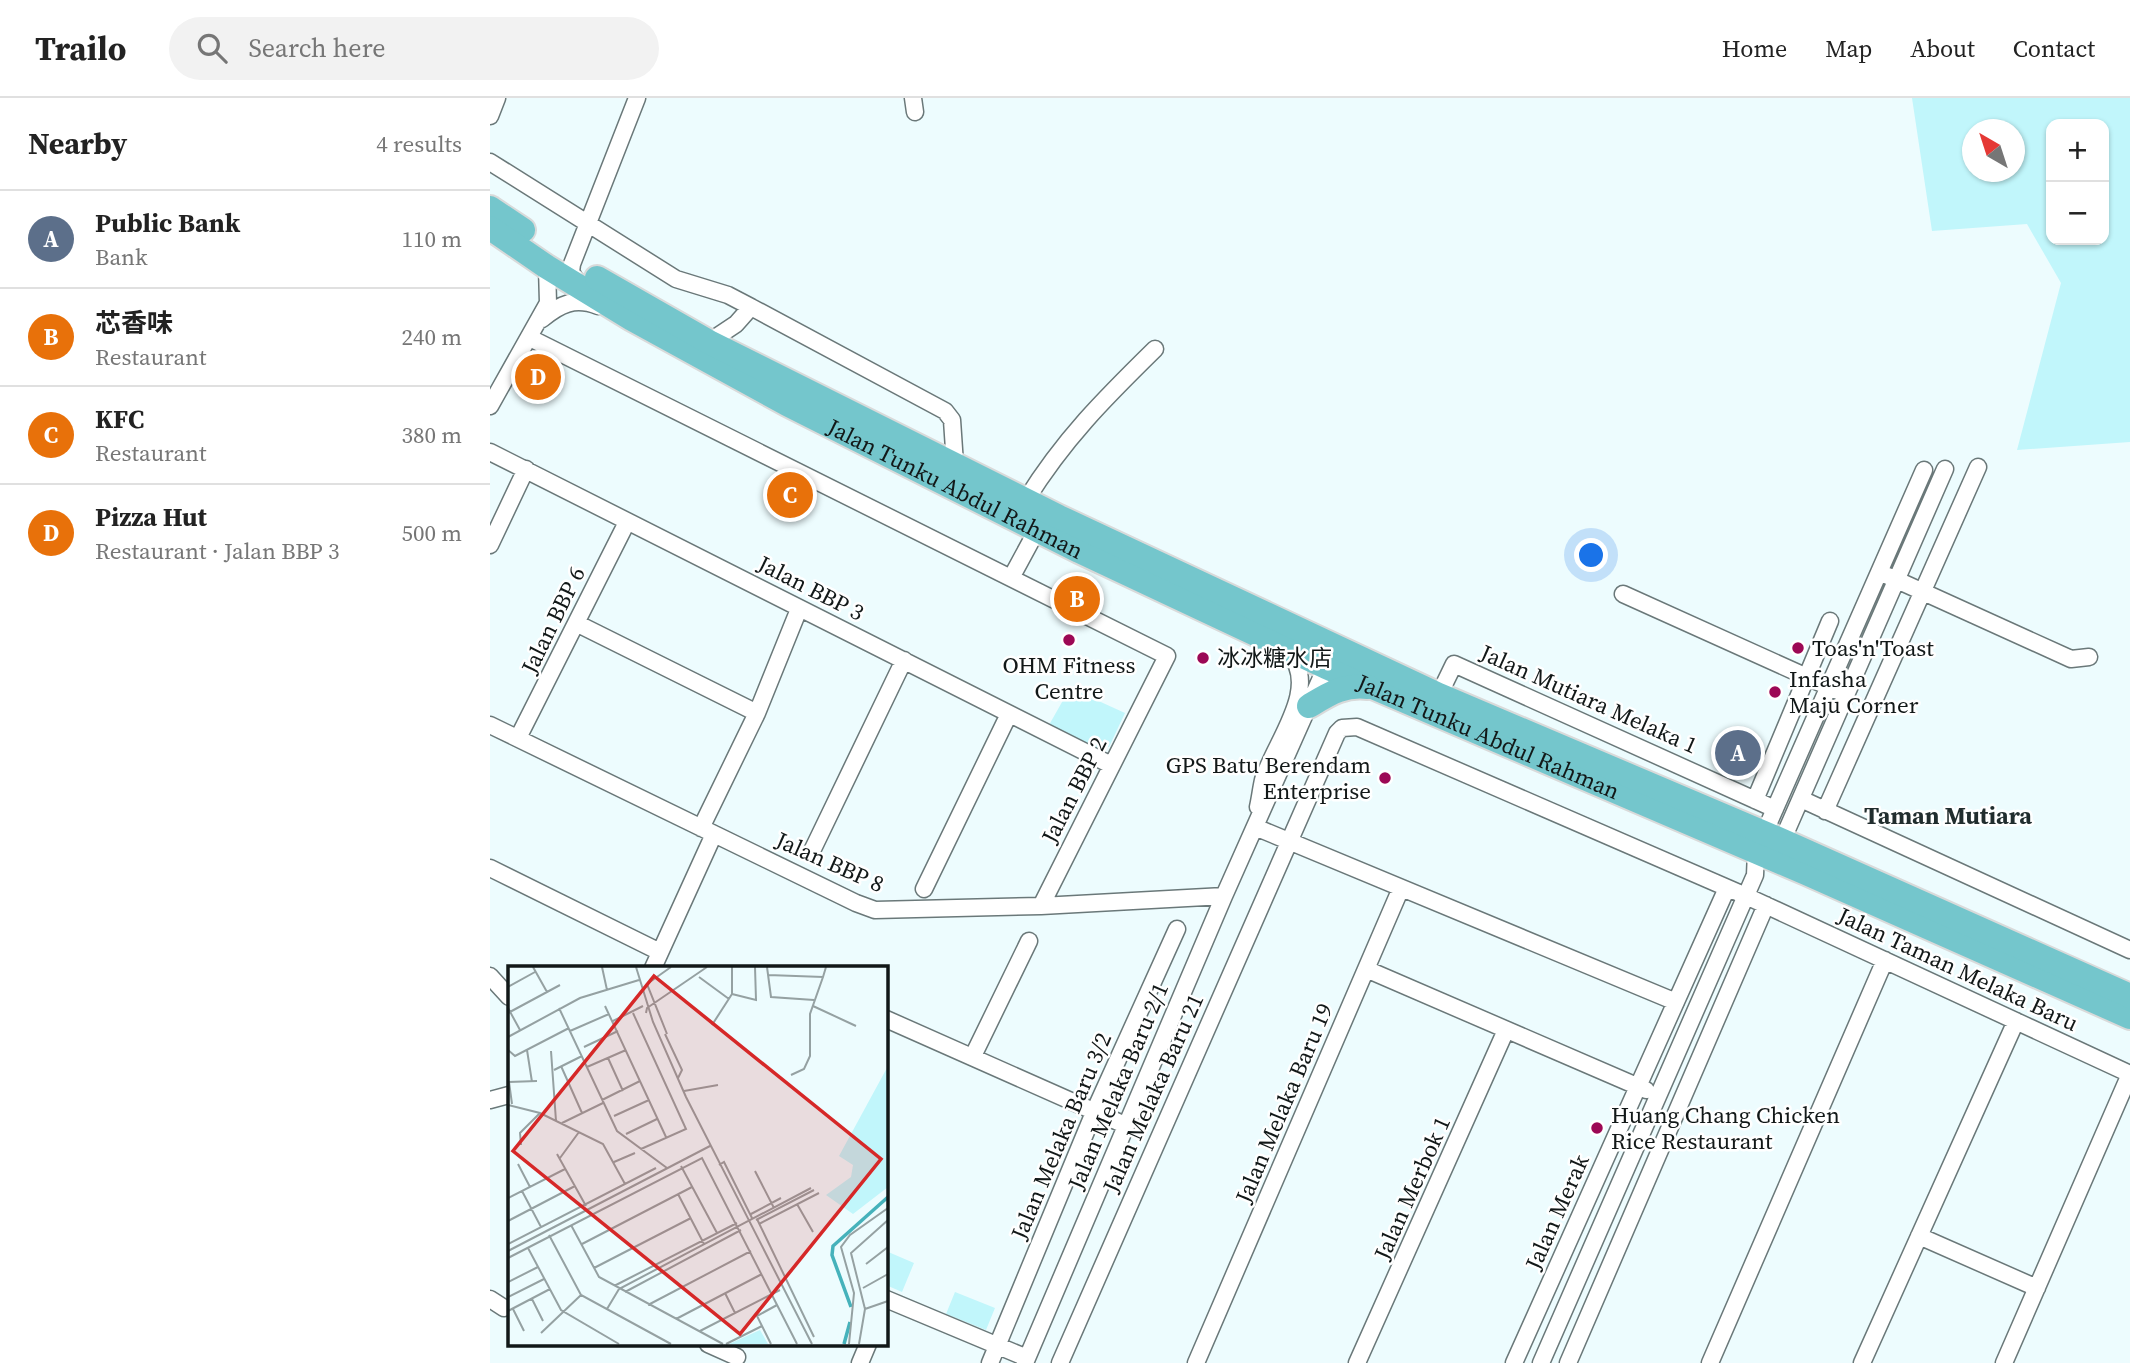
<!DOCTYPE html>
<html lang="en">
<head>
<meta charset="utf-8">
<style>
  :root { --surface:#fff; --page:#f2f2f2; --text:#222; --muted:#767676; --line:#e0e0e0; --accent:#db2777 }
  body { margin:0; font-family:"Source Serif 4","Noto Sans SC",serif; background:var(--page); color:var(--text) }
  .controls { position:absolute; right:21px; top:21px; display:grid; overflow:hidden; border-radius:14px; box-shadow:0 2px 5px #0004 }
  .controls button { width:63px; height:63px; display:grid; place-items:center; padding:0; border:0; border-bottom:2px solid var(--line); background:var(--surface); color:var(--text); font:35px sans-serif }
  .compass { position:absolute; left:1472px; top:21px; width:63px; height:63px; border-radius:50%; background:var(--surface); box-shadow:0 2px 5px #0004; rotate:321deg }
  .you { position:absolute; left:1102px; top:458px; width:24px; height:24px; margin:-18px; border:5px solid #fff; border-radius:50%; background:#1a73e8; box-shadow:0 0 0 10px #1a73e833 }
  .badge { display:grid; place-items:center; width:46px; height:46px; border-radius:50%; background:var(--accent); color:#fff; font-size:23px; font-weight:700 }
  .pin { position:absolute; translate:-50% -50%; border:4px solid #fff; box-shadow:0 2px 7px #0006 }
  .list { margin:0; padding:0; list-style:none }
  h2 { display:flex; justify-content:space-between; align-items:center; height:91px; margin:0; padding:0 28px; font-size:30px }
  h2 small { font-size:23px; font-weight:400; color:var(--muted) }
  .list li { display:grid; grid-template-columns:46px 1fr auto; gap:21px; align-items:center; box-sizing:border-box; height:98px; padding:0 28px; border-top:2px solid var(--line) }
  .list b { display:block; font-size:26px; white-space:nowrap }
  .list p { margin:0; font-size:23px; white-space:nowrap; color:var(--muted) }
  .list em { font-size:23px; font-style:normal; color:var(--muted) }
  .icon { flex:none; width:38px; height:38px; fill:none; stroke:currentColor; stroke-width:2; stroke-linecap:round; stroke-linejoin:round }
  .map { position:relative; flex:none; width:1640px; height:1265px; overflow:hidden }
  header { display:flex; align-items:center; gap:42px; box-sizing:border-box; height:98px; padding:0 35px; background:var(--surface); border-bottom:2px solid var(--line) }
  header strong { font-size:33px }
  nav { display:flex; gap:38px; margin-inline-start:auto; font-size:24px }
  .search { width:490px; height:63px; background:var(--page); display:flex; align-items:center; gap:18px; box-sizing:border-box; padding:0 24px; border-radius:38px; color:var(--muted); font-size:26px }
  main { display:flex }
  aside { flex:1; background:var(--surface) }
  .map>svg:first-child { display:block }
</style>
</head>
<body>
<header>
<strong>Trailo</strong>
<div class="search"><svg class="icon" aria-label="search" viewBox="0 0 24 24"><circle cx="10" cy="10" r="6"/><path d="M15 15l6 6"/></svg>Search here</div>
<nav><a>Home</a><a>Map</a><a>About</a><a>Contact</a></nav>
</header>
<main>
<aside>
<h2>Nearby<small>4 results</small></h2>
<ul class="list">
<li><span class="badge" style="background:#5c6f8a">A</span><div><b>Public Bank</b><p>Bank</p></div><em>110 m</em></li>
<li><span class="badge" style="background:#e8710a">B</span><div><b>芯香味</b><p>Restaurant</p></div><em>240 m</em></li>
<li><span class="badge" style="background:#e8710a">C</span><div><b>KFC</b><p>Restaurant</p></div><em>380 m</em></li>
<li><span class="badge" style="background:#e8710a">D</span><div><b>Pizza Hut</b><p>Restaurant · Jalan BBP 3</p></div><em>500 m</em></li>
</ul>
</aside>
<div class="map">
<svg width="1640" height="1265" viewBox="0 0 1640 1265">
  <rect width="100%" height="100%" fill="#edfcfe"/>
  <!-- green -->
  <path fill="#c1f6fb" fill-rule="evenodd" d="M 1422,0 L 1640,0 L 1640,344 L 1527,352 L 1571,185 L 1537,126 L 1442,133 ZM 1614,26 L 1614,142 L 1561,142 L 1561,26 ZM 1482,32 L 1524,32 L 1524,74 L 1482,74 Z
    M 580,590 L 635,615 L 619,649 L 607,650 L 559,627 Z
    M 396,1153 L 424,1165 L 412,1194 L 396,1187 Z
    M 465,1194 L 505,1210 L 496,1232 L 456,1216 Z"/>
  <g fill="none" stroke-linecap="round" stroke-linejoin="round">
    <!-- minor casing -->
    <g stroke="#6a7879" stroke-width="19">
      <path id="minor" d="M 423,0 L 425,14
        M 0,18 L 7,0
        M 0,64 L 186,181 L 238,197 L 261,209
        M 89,187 L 81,174 L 82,166 L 147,0
        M 52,221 C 70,206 85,199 108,208
        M 40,240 L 677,558 L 551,808
        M 219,244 L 246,226 L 261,209 L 455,313 L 462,322 L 465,366
        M 0,308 L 58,205 L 57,169
        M 0,354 L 621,667
        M 536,402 C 574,341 614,301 665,251
        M 0,447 L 36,371
        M 1398,478 L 1581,561 L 1599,559
        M 521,480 L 547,432
        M 1133,496 L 1348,593
        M 88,526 L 267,615
        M 949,597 L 964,566 L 1285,711
        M 0,627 L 366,805 L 385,812 L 551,808 L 734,798
        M 28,640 L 137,424
        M 1311,701 L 1640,852
        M 1265,702 L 1340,523
        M 768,709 C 770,700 771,691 773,682 C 784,645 832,589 798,554
        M 1335,713 L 1488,369
        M 765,729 L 1186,904
        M 211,730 L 267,615 L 309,511
        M 1289,750 L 1455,371
        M 321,755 L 414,562
        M 0,770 L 170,854
        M 434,791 L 519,616
        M 163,870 L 224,736
        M 876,871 L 1156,992
        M 0,878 L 19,899
        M 396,921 L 635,1027
        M 483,958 L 539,843
        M 0,1002 L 19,997
        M 1429,1138 L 1547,1190
        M 0,1201 L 14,1210
        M 396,1201 L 537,1260
        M 218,1246 L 247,1259
        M 370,1265 L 378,1246
        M 500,1265 L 605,1012 L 687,831
        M 535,1265 L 734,798 L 839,562
        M 570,1265 L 847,635 L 852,630 L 867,629 L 1256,798 L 1640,976
        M 706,1265 L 911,790
        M 867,1265 L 1016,932
        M 1024,1265 L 1237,790
        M 1051,1265 L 1265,777 L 1266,754 L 1434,372
        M 1078,1265 L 1276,807
        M 1220,1265 L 1395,862
        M 1372,1265 L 1526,923
        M 1514,1265 L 1640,976"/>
    </g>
    <!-- primary casing -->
    <g stroke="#d9dada" stroke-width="28">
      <g id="primary">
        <path d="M 0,110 L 33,132"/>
        <path id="s1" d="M 0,130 L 57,169 L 142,221 L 297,306 L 589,453 L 836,569 L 1316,775 L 1640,919"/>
        <path d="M 107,180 L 219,244 L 569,419 L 949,597 L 1293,743 L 1640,898"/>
        <path d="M 819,608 C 839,596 854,586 878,589"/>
      </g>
    </g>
    <!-- minor -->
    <use href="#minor" stroke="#fff" stroke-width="16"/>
    <!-- primary -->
    <use href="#primary" stroke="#74c6cc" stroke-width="24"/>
  </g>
  <!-- markers -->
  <g fill="#9c0855" stroke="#fff" stroke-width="2.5">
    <circle cx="579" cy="542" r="7"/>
    <circle cx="1308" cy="550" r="7"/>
    <circle cx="713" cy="560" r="7"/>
    <circle cx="1285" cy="594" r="7"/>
    <circle cx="895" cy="680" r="7"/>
    <circle cx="1107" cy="1030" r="7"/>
  </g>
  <g text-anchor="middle" stroke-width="5" stroke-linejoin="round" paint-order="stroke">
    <!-- street labels -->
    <g font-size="23" fill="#121818" stroke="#fff">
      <text dy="8" stroke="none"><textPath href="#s1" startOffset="534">Jalan Tunku Abdul Rahman</textPath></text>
      <text transform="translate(321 490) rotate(27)" y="8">Jalan BBP 3</text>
      <text transform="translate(63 522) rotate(-64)" y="8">Jalan BBP 6</text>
      <text transform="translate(1099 601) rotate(24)" y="8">Jalan Mutiara Melaka 1</text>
      <text dy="8" stroke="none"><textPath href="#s1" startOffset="1122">Jalan Tunku Abdul Rahman</textPath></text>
      <text transform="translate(584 692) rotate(-63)" y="8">Jalan BBP 2</text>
      <text transform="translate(340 764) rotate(24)" y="8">Jalan BBP 8</text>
      <text transform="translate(1468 871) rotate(25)" y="8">Jalan Taman Melaka Baru</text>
      <text transform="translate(628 988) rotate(-67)" y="8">Jalan Melaka Baru 2/1</text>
      <text transform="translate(663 995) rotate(-66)" y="8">Jalan Melaka Baru 21</text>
      <text transform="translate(794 1005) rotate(-67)" y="8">Jalan Melaka Baru 19</text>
      <text transform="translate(571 1038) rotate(-67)" y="8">Jalan Melaka Baru 3/2</text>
      <text transform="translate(922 1090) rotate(-66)" y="8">Jalan Merbok 1</text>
      <text transform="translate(1067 1114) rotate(-66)" y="8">Jalan Merak</text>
    </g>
    <!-- poi labels -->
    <g font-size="23" fill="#121818" stroke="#fff" text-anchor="start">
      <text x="1322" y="558">Toas'n'Toast</text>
      <text x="727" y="568">冰冰糖水店</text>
      <text x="579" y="575" text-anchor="middle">OHM Fitness<tspan x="579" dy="26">Centre</tspan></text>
      <text x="1299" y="589">Infasha<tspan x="1299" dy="26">Maju Corner</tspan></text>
      <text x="881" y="675" text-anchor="end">GPS Batu Berendam<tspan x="881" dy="26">Enterprise</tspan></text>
      <text x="1121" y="1025">Huang Chang Chicken<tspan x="1121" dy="26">Rice Restaurant</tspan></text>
    </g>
    <!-- neighbourhood labels -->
    <g font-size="24" font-weight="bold" fill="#212d2e" stroke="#fff">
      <text x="1458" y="726">Taman Mutiara</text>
    </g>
  </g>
  <!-- overview -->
  <g transform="translate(18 868)">
    <rect width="380" height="380" fill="#edfcfe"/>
    <path d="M 380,100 L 380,221 L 345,248 L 318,229 L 343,211 L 345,199 L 331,190 ZM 252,364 L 260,378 L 221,378 Z" fill="#c1f6fb"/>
    <path fill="none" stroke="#46b2bb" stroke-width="3.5" d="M 343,341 L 324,289 L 325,280 L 380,231M 336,378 L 342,356"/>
    <path fill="none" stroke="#95a1a2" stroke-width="2" d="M 25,1 L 39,26M 94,1 L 99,24M 128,1 L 145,56 L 178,131 L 304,378M 259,1 L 263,31 L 306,34M 260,9 L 315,11 L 318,1M 191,11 L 221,33M 0,21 L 27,6M 224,28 L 248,34 L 247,1M 97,40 L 158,171M 305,40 L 348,60M 0,42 L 12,64M 51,42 L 109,165 L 159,202M 0,47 L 52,19M 125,47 L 178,163 L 133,183M 138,47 L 139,42 L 199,1M 105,55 L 135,40M 204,59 L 224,28 L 224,1M 62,65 L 101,48M 157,68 L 174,104 L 170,112M 159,68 L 139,18 L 163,1M 0,71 L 72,32 L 131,14M 76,81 L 110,65M 0,84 L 7,90 L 61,62M 19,84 L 24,116M 43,85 L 48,155M 100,92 L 115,125M 53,100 L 74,147M 79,101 L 118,84M 46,104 L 74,90M 283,109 L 296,103 L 302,90 L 302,48 L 315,11M 176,125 L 210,119M 94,134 L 132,115M 4,138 L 1,116 L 29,115M 0,139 L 32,147 L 95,178 L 117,218M 106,150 L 141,134M 54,157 L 95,137M 118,168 L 149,153M 13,179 L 12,167 L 32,147M 49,188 L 78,240M 52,192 L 71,166M 106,196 L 127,187M 10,198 L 22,221M 211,199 L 216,196 L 244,252M 173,200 L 209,267M 247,205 L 266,242M 14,225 L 33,261M 170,228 L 196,278M 0,232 L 57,203M 289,238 L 305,266M 243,248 L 273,232M 249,253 L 306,371M 248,254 L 306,224M 0,255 L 67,220M 251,258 L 311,227M 63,259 L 91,311 L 215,378M 41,269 L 73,329 L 163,378M 0,278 L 148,202M 74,278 L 184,221M 20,282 L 53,344 L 111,378M 0,285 L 202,180M 0,292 L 194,192 L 289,378M 358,298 L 380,281M 86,302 L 183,252M 0,316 L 30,301M 106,320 L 229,257M 355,322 L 380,308M 117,326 L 233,264M 217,327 L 227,347M 0,331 L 36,313M 24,333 L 35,355M 140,339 L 243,285M 5,343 L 16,365M 99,343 L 111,323 L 303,222M 357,343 L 380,335M 0,345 L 42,323M 168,353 L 254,308M 192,365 L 272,324M 33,367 L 73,329M 218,378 L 254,360M 263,378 L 249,350 L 269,339M 341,378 L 346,327 L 333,281 L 342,269 L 380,242M 351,378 L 357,343 L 343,287 L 380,254"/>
    <path fill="#d62828" fill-opacity="0.15" stroke="#d62828" stroke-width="3.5" d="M 146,10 L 373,193 L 232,368 L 5,185 Z"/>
    <rect width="380" height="380" fill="none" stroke="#121818" stroke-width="3.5"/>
  </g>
</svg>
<div class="controls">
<button>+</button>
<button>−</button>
</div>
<svg class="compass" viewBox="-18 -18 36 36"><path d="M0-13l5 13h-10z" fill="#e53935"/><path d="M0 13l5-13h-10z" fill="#767676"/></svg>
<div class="you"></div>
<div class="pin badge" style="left:1248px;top:655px;background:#5c6f8a">A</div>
<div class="pin badge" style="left:587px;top:501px;background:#e8710a">B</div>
<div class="pin badge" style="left:300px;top:397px;background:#e8710a">C</div>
<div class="pin badge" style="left:48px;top:279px;background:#e8710a">D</div>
</div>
</main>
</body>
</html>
